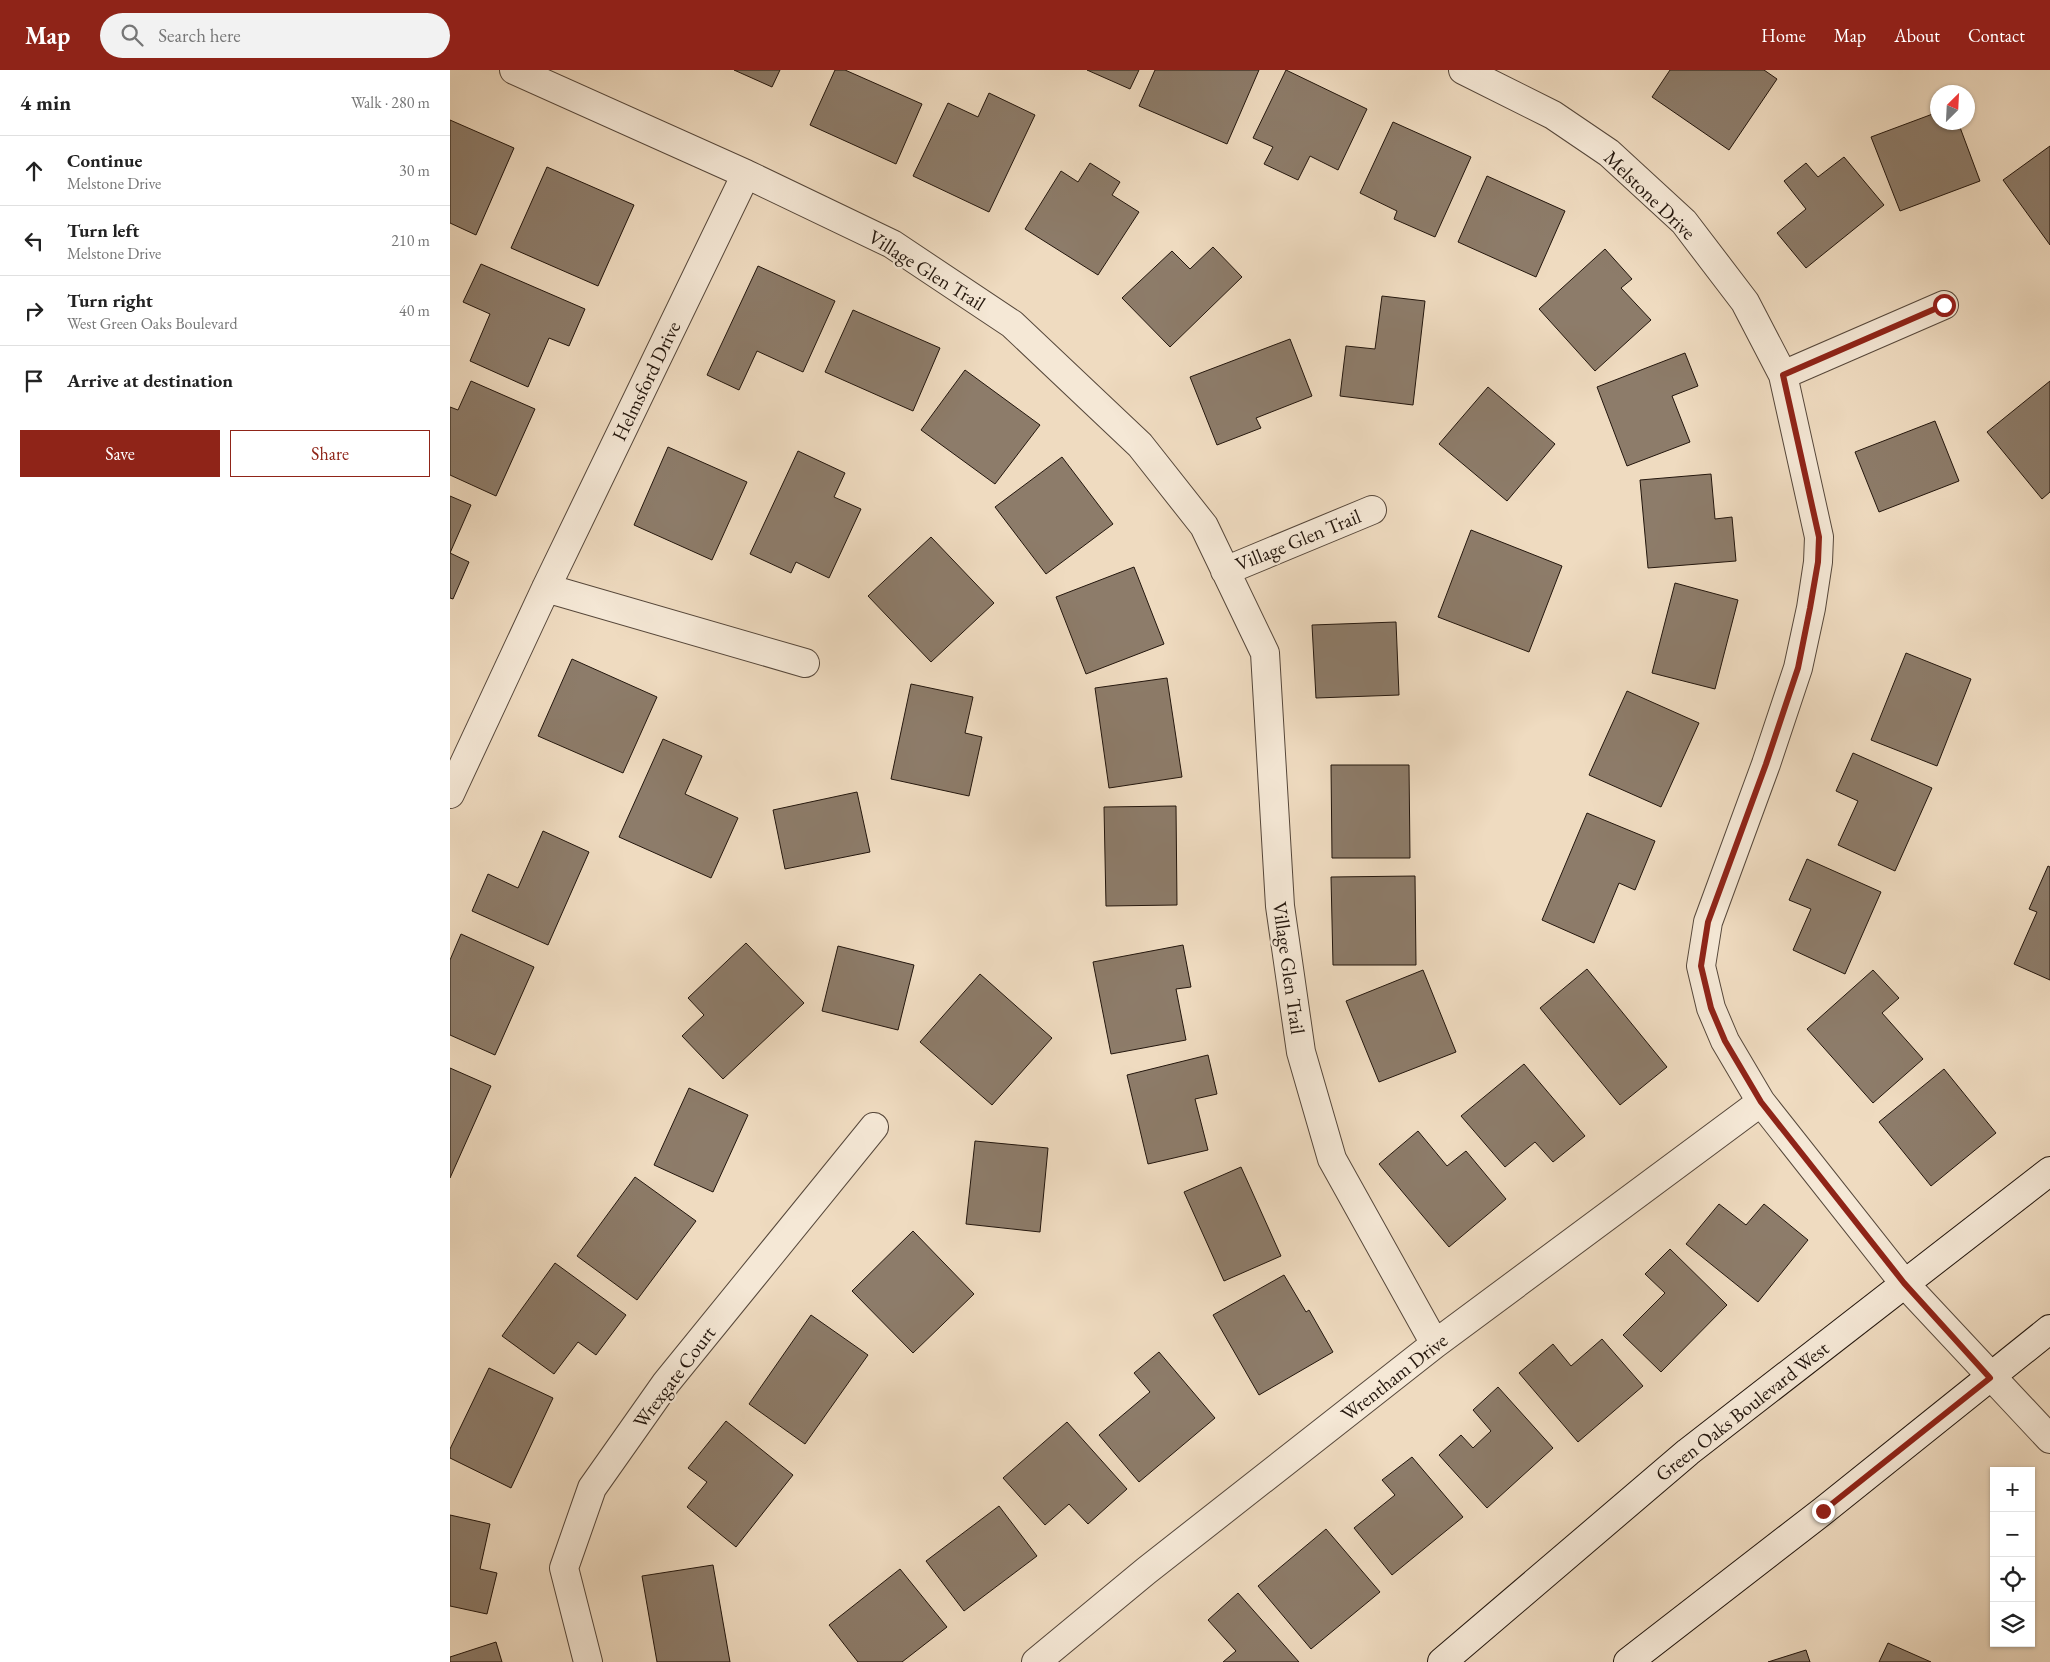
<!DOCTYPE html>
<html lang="en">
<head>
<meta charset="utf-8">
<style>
  :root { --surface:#fff; --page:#f2f2f2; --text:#222; --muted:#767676; --line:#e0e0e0; --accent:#8f2418 }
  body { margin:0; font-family:"EB Garamond",serif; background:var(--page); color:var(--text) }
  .controls { position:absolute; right:15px; bottom:15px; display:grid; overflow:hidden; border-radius:0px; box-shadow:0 1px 4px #0004 }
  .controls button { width:45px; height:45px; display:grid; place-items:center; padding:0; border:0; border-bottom:1px solid var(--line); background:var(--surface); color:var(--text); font:25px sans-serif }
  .compass { position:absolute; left:1480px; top:15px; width:45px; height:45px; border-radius:50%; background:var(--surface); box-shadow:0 1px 4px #0004; rotate:24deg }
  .stop { position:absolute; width:15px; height:15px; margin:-11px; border:4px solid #8f2418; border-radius:50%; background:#fff }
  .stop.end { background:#8f2418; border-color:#fff; box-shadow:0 1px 5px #0008 }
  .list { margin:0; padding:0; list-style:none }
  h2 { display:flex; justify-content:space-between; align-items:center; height:65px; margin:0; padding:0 20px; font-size:21px }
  h2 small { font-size:16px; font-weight:400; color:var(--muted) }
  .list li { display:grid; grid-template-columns:32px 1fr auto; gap:15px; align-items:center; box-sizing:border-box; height:70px; padding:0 20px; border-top:1px solid var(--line) }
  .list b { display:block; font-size:19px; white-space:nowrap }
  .list p { margin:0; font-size:16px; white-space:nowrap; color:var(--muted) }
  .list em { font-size:16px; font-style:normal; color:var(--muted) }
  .actions { display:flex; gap:10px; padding:15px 20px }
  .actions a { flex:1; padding:11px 0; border:1px solid var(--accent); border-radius:0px; text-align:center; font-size:18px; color:var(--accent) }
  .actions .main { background:var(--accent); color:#fff }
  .icon { flex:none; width:28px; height:28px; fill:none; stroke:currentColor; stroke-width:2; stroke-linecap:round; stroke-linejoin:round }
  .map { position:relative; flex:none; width:1600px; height:1592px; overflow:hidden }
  header { display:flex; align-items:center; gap:30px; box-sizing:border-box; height:70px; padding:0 25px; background:var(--accent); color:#fff }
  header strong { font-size:24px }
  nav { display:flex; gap:28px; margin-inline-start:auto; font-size:18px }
  .search { width:350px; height:45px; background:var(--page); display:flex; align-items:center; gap:12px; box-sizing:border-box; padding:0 18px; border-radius:28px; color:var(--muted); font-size:19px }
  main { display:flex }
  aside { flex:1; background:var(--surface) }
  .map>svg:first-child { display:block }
</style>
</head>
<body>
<header>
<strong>Map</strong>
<div class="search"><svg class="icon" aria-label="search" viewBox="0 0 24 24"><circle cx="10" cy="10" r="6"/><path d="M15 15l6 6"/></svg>Search here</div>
<nav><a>Home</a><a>Map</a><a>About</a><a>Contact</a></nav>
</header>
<main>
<aside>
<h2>4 min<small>Walk · 280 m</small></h2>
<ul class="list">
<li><svg class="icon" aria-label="ahead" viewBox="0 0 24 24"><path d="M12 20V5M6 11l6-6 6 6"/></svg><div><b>Continue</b><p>Melstone Drive</p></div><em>30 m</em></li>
<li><svg class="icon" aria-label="left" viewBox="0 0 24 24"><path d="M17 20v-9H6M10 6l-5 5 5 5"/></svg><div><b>Turn left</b><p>Melstone Drive</p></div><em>210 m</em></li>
<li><svg class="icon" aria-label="right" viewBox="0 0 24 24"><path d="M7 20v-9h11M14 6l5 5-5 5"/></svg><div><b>Turn right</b><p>West Green Oaks Boulevard</p></div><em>40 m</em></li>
<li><svg class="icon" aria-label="arrive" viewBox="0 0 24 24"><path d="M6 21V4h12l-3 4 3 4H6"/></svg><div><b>Arrive at destination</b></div></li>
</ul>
<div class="actions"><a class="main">Save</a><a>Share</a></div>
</aside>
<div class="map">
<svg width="1600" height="1592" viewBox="0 0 1600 1592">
  <rect width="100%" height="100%" fill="#efdbc0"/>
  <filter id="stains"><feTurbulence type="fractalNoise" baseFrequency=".004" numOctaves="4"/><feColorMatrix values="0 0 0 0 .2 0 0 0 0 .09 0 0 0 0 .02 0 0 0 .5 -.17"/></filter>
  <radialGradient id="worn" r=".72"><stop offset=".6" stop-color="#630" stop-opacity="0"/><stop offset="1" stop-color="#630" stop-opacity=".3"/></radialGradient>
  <!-- building -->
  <path fill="#8d7c6a" stroke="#23160d" d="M 284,0 L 330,0 L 322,17 Z
    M 385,0 L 395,0 L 472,34 L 446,94 L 360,55 Z
    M 637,0 L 689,0 L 680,19 Z
    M 705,0 L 809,0 L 777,74 L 689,36 Z
    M 836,0 L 917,39 L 888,100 L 860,86 L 848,110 L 814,94 L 823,77 L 803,68 Z
    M 1220,0 L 1314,0 L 1327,9 L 1279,80 L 1202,27 Z
    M 539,23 L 585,45 L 539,142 L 463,106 L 498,33 L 528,47 Z
    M 1488,42 L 1488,52 L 1508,52 L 1530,111 L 1450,141 L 1421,67 Z
    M 0,50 L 64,78 L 26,165 L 0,153 Z
    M 943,52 L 1021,87 L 985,167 L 944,149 L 947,141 L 910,123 Z
    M 1600,76 L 1600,175 L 1553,110 Z
    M 1394,87 L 1434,135 L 1356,198 L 1327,163 L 1356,139 L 1334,111 L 1356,93 L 1368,107 Z
    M 640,93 L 670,112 L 662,125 L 689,142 L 648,205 L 575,159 L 611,101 L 628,112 Z
    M 97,97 L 184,135 L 148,216 L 61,178 Z
    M 1037,106 L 1115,141 L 1086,207 L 1008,172 Z
    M 763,177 L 792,207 L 720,277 L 672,228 L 722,181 L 740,199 Z
    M 1155,179 L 1182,209 L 1171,218 L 1201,250 L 1145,301 L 1089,239 Z
    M 31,194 L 135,239 L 119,276 L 99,268 L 78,317 L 20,291 L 40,244 L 13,232 Z
    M 308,196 L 385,231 L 353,302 L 307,281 L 289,320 L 257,305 Z
    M 932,226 L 975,231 L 963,335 L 890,326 L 896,276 L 925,279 Z
    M 403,240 L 490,278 L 463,341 L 375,302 Z
    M 840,269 L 862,326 L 806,348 L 811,358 L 767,375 L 740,307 Z
    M 1235,283 L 1248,316 L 1222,326 L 1240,372 L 1177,396 L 1147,317 Z
    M 515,300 L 590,355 L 545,414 L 471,360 Z
    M 21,311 L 85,339 L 46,426 L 0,405 L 0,337 L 8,340 Z
    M 1600,311 L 1600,422 L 1592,429 L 1537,362 Z
    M 1038,317 L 1105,374 L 1057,431 L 989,374 Z
    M 1485,351 L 1509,411 L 1429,442 L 1405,382 Z
    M 218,377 L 297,412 L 262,490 L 184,455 Z
    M 348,381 L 395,403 L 384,427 L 411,439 L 379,508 L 346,492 L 341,503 L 300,484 Z
    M 612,387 L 663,454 L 596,504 L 545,437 Z
    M 1261,404 L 1265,449 L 1282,447 L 1286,491 L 1198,498 L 1190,410 Z
    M 0,426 L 21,435 L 0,483 L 19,492 L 3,529 L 0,528 Z
    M 1021,460 L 1112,496 L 1079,582 L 988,547 Z
    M 481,467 L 544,533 L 481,592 L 418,526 Z
    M 684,497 L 714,574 L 636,604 L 606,527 Z
    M 1225,513 L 1288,530 L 1265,619 L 1202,603 Z
    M 946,552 L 949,625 L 866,628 L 862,555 Z
    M 1456,583 L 1521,609 L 1487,696 L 1421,670 Z
    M 122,589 L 207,627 L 173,703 L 88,666 Z
    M 717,608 L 732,707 L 659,718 L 645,618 Z
    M 461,614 L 523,627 L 515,663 L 532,667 L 519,726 L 441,709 Z
    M 1177,621 L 1249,653 L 1211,737 L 1139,705 Z
    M 213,669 L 252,686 L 235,724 L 288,748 L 261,808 L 169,767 Z
    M 1403,683 L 1482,718 L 1445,801 L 1388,775 L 1408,731 L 1386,721 Z
    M 881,695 L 959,695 L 960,788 L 882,788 Z
    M 407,722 L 420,782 L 335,799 L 323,740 Z
    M 726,736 L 727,835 L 656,836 L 654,737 Z
    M 1137,743 L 1205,771 L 1185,820 L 1169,813 L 1144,873 L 1092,850 Z
    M 93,761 L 139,782 L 98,875 L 22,841 L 38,804 L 68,818 Z
    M 1357,789 L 1431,822 L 1395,904 L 1343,880 L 1361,839 L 1339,830 Z
    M 1598,796 L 1600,797 L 1600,910 L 1564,894 L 1587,842 L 1579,839 Z
    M 965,806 L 966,895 L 883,895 L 881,807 Z
    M 11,864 L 84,897 L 45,985 L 0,965 L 0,890 Z
    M 296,873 L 354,933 L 273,1009 L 232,966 L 254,945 L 238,928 Z
    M 733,875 L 741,917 L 726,919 L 736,970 L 661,984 L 643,892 Z
    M 388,876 L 464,895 L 448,960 L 372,941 Z
    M 1137,899 L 1217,997 L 1170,1035 L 1090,938 Z
    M 973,900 L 1006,982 L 929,1012 L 896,931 Z
    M 1423,900 L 1449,928 L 1432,943 L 1473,989 L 1423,1033 L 1357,959 Z
    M 530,904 L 602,968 L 542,1035 L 470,972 Z
    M 758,985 L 767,1024 L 745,1029 L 758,1080 L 698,1094 L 677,1005 Z
    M 1074,994 L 1135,1066 L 1103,1092 L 1085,1072 L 1055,1097 L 1011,1046 Z
    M 0,998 L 41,1016 L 0,1108 Z
    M 1494,999 L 1546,1063 L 1481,1116 L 1429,1052 Z
    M 239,1018 L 298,1045 L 263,1122 L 204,1095 Z
    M 968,1061 L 997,1096 L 1016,1081 L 1056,1129 L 999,1177 L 929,1094 Z
    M 525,1071 L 598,1078 L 590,1162 L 516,1154 Z
    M 791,1097 L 831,1186 L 774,1211 L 734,1122 Z
    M 185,1107 L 246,1151 L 187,1230 L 127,1186 Z
    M 1269,1134 L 1296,1155 L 1314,1134 L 1358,1170 L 1308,1232 L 1236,1174 Z
    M 463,1161 L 524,1224 L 463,1283 L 402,1221 Z
    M 1220,1179 L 1277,1235 L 1211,1302 L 1173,1265 L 1215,1223 L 1195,1204 Z
    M 105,1193 L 176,1245 L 146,1285 L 128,1272 L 104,1304 L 52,1266 Z
    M 834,1205 L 856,1242 L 859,1240 L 883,1282 L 809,1325 L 763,1245 Z
    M 361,1245 L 418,1285 L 355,1374 L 299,1334 Z
    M 1152,1269 L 1193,1316 L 1128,1372 L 1069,1303 L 1103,1274 L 1121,1296 Z
    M 709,1282 L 765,1348 L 689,1412 L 649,1365 L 700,1322 L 684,1303 Z
    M 39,1298 L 103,1328 L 61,1418 L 0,1388 L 0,1379 Z
    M 1048,1317 L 1103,1378 L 1037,1438 L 989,1385 L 1011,1365 L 1023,1378 L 1041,1361 L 1023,1340 Z
    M 276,1351 L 343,1405 L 286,1477 L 237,1437 L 257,1412 L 238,1398 Z
    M 617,1352 L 677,1419 L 638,1454 L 619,1434 L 595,1455 L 553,1408 Z
    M 962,1387 L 1013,1447 L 942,1505 L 904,1458 L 945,1425 L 932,1410 Z
    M 549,1436 L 587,1486 L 514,1541 L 476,1491 Z
    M 0,1445 L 40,1454 L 30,1499 L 47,1503 L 37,1544 L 0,1536 Z
    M 876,1459 L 930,1522 L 861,1579 L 808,1516 Z
    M 263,1495 L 280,1592 L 207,1592 L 192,1506 Z
    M 450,1499 L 497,1557 L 452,1592 L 408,1592 L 379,1555 Z
    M 788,1523 L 849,1592 L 773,1592 L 786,1581 L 758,1550 Z
    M 46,1572 L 52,1592 L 0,1592 L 0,1587 Z
    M 1438,1573 L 1481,1592 L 1429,1592 Z
    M 1356,1580 L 1360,1592 L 1318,1592 Z"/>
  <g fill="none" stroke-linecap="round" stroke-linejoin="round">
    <!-- street casing -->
    <g stroke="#56473a" stroke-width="30">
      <path id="street" d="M 64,0 L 296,104 L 442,174 L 562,254 L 690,375 L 754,456 L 815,583 L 830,836 L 851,982 L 882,1089 L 985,1274
        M 1013,0 L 1103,45 L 1159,83 L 1234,152 L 1295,232 L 1333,305 L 1369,467 L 1368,492 L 1361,538 L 1348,598 L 1316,694 L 1258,852 L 1251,896 L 1261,938 L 1275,971 L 1311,1032 L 1454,1213 L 1600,1369
        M 1333,305 L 1494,235
        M 775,501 L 922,440
        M 96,518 L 355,593
        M 0,724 L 96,518 L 296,104
        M 138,1592 L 114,1498 L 142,1418 L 216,1313 L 424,1057
        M 586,1592 L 696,1501 L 985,1274 L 1311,1032"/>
    </g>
    <!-- secondary casing -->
    <g stroke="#23160d" stroke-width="30">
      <path id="secondary" d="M 992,1592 L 1238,1382 L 1600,1101
        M 1178,1592 L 1373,1441 L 1600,1259"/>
    </g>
    <!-- street -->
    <use href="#street" stroke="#f5e8d6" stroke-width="28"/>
    <!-- secondary -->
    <use href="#secondary" stroke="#f5e8d6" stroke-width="28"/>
  </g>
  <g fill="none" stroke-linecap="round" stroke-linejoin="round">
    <!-- route -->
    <path stroke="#8f2418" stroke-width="6" d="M 1373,1441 L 1540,1308 L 1454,1213 L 1311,1032 L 1275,971 L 1261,938 L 1251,896 L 1258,852 L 1316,694 L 1348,598 L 1360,538 L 1368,492 L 1369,467 L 1333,305 L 1494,235"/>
  </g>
  <g text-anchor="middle" stroke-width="4.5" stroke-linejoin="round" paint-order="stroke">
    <!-- street labels -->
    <g font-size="20" fill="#23160d" stroke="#f5e8d6">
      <text transform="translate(1200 125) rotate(44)" y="7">Melstone Drive</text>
      <text transform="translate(477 200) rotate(32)" y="7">Village Glen Trail</text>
      <text transform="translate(196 311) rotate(-64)" y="7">Helmsford Drive</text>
      <text transform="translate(848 470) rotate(-22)" y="7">Village Glen Trail</text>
      <text transform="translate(839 898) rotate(82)" y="7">Village Glen Trail</text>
      <text transform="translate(224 1307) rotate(-53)" y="7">Wrexgate Court</text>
      <text transform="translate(944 1307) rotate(-38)" y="7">Wrentham Drive</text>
      <text transform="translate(1292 1341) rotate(-38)" y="7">Green Oaks Boulevard West</text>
    </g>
  </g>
  <rect width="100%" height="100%" filter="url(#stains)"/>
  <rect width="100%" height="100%" fill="url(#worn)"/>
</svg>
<div class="controls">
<button>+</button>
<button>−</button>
<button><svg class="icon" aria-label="locate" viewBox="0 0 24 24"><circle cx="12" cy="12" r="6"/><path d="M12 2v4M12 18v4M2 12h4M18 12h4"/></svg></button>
<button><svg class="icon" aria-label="layers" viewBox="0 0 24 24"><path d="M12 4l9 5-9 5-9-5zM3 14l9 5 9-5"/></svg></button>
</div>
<svg class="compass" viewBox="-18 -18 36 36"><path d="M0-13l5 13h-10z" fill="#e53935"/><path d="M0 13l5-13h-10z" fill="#767676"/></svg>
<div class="stop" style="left:1494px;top:235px"></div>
<div class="stop end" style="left:1373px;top:1441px"></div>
</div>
</main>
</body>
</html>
